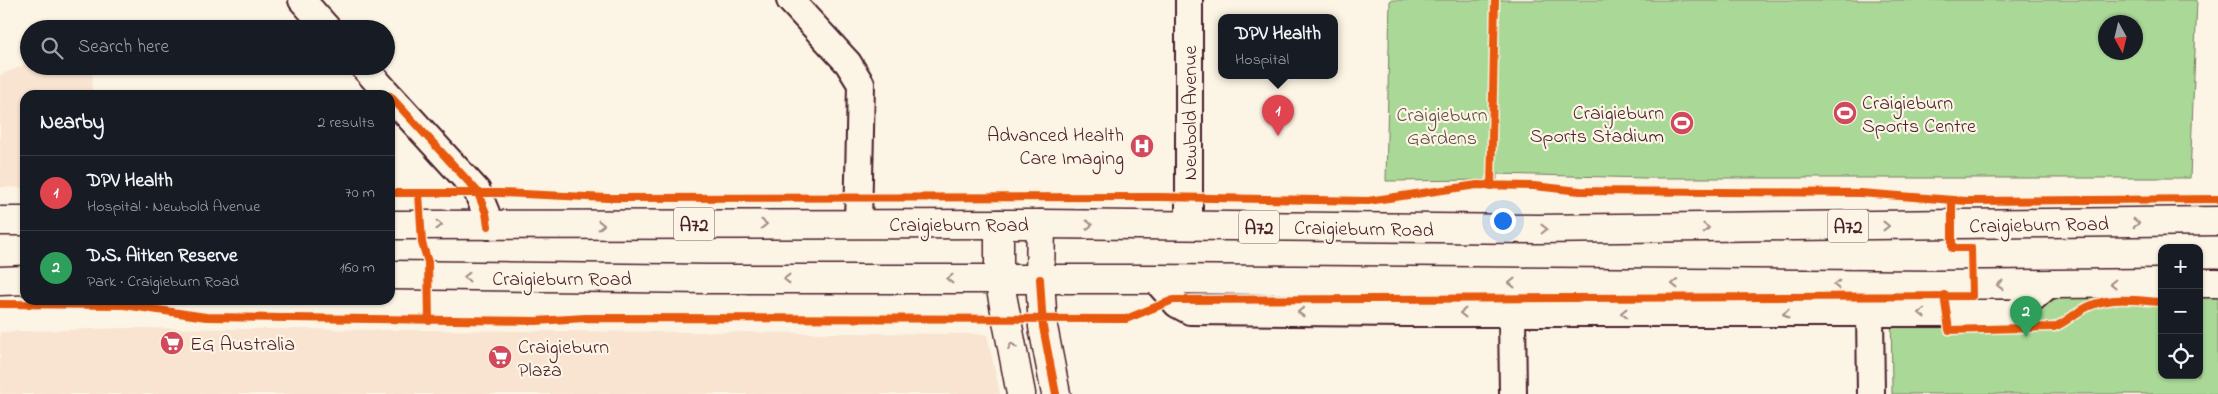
<!DOCTYPE html>
<html lang="en">
<head>
<meta charset="utf-8">
<style>
  :root { --surface:#171b24; --page:#20242c; --text:#f1f3f6; --muted:#9ea1a6; --line:#363941; --accent:#ea580c }
  body { margin:0; font-family:"Indie Flower",sans-serif; background:var(--page); color:var(--text) }
  .controls { position:absolute; right:15px; bottom:15px; display:grid; overflow:hidden; border-radius:10px; box-shadow:0 1px 4px #0004 }
  .controls button { width:45px; height:45px; display:grid; place-items:center; padding:0; border:0; border-bottom:1px solid var(--line); background:var(--surface); color:var(--text); font:25px sans-serif }
  .compass { position:absolute; left:2098px; top:15px; width:45px; height:45px; border-radius:50%; background:var(--surface); box-shadow:0 1px 4px #0004; rotate:172deg }
  .you { position:absolute; left:1502px; top:220px; width:18px; height:18px; margin:-12px; border:4px solid #fff; border-radius:50%; background:#1a73e8; box-shadow:0 0 0 8px #1a73e833 }
  .badge { display:grid; place-items:center; width:32px; height:32px; border-radius:50%; background:var(--accent); color:#fff; font-size:16px; font-weight:700 }
  .pin { position:absolute; translate:-50% -41px; filter:drop-shadow(0 1px 2px #0008) }
  .pin::after { content:''; position:absolute; top:26px; width:18px; height:15px; background:inherit; clip-path:polygon(0 0,100% 0,50% 100%) }
  .popup { position:absolute; left:1218px; top:14px; width:120px; height:65px; box-sizing:border-box; display:grid; place-content:center; border-radius:10px; background:var(--surface); filter:drop-shadow(0 1px 4px #0005); font-size:16px; white-space:nowrap; color:var(--muted) }
  .popup b { font-size:19px; color:var(--text) }
  .popup::after { content:''; position:absolute; left:50%; top:100%; margin-left:-10px; border:10px solid transparent; border-top-color:var(--surface) }
  .list { margin:0; padding:0; list-style:none }
  h2 { display:flex; justify-content:space-between; align-items:center; height:65px; margin:0; padding:0 20px; font-size:21px }
  h2 small { font-size:16px; font-weight:400; color:var(--muted) }
  .list li { display:grid; grid-template-columns:32px 1fr auto; gap:15px; align-items:center; box-sizing:border-box; height:75px; padding:0 20px; border-top:1px solid var(--line) }
  .list b { display:block; font-size:19px; white-space:nowrap }
  .list p { margin:0; font-size:16px; white-space:nowrap; color:var(--muted) }
  .list em { font-size:16px; font-style:normal; color:var(--muted) }
  .icon { flex:none; width:28px; height:28px; fill:none; stroke:currentColor; stroke-width:2; stroke-linecap:round; stroke-linejoin:round }
  .map { position:relative; flex:none; width:2218px; height:394px; overflow:hidden }
  .search { position:absolute; background:var(--surface); box-shadow:0 1px 4px #0004; left:20px; top:20px; width:375px; height:55px; display:flex; align-items:center; gap:12px; box-sizing:border-box; padding:0 18px; border-radius:28px; color:var(--muted); font-size:19px }
  .panel { position:absolute; background:var(--surface); box-shadow:0 1px 4px #0004; left:20px; top:90px; width:375px; height:215px; border-radius:15px }
  .map>svg:first-child { display:block }
</style>
</head>
<body>
<div class="map">
<svg width="2218" height="394" viewBox="0 0 2218 394">
  <rect width="100%" height="100%" fill="#fcf5e5"/>
  <filter id="ink" filterUnits="userSpaceOnUse"><feTurbulence type="fractalNoise" baseFrequency=".02" numOctaves="2"/><feDisplacementMap in="SourceGraphic" scale="10" xChannelSelector="R" yChannelSelector="G"/><feConvolveMatrix kernelMatrix="1 2 1 2 8 2 1 2 1" color-interpolation-filters="sRGB"/></filter>
  <g filter="url(#ink)">
    <!-- built -->
    <path fill="#f8e4d0" d="M 29,63 L 29,66 L 93,66 L 92,95 L 25,95 L 25,188 L 0,187 L 0,75 Z
      M 122,328 L 987,334 L 1000,394 L 0,394 L 0,332 Z"/>
    <!-- green -->
    <path fill="#a9d897" stroke="#7a7c61" fill-rule="evenodd" d="M 1390,0 L 2197,0 L 2190,178 L 1644,178 L 1497,174 L 1497,180 L 1386,181 ZM 2106,22 L 2136,22 L 2136,52 L 2106,52 Z
      M 1972,296 L 2162,298 L 2162,375 L 2199,375 L 2199,297 L 2218,297 L 2218,394 L 1892,394 L 1891,298 Z"/>
    <g fill="none" stroke-linecap="round" stroke-linejoin="round">
      <!-- street casing -->
      <g stroke="#4a1f2b" stroke-width="30">
        <path id="street" d="M 302,0 L 328,29
          M 790,0 L 848,63 L 861,84 L 858,224
          M 1189,0 L 1189,226
          M 363,66 L 389,95
          M 390,96 L 477,191 L 486,213 L 488,226
          M 1155,279 L 1177,304 L 1190,311 L 1407,313 L 2015,313 L 2048,285
          M 1512,313 L 1513,394
          M 1870,314 L 1871,394"/>
      </g>
      <!-- secondary casing -->
      <g stroke="#4a1f2b" stroke-width="31">
        <path id="secondary" d="M 999,224 L 999,279 L 1021,394
          M 1041,224 L 1040,279 L 1043,327 L 1056,394"/>
      </g>
      <!-- primary casing -->
      <g stroke="#4a1f2b" stroke-width="31">
        <path id="primary" d="M 0,221 L 25,221
          M 390,225 L 1041,224 L 1537,229 L 2218,221
          M 390,275 L 708,279 L 1155,279 L 1935,285 L 2162,283
          M 0,281 L 25,280
          M 2199,283 L 2218,283"/>
      </g>
      <!-- street -->
      <use href="#street" stroke="#fcf5e5" stroke-width="26"/>
      <!-- secondary -->
      <use href="#secondary" stroke="#fcf5e5" stroke-width="28"/>
      <!-- primary -->
      <use href="#primary" stroke="#fcf5e5" stroke-width="28"/>
      <!-- cycleway casing -->
      <g stroke="#fcf5e5" stroke-width="11">
        <path id="cycleway" d="M 390,96 L 477,191 L 486,213 L 488,226
          M 1491,186 L 1495,0
          M 390,193 L 500,193 L 608,198 L 1159,197 L 1368,201 L 1477,185 L 1534,186 L 1580,191 L 1860,193 L 1967,201 L 2218,199
          M 419,193 L 422,243 L 428,262 L 429,321
          M 1040,279 L 1043,327 L 1056,394
          M 1944,295 L 1949,330 L 2054,327 C 2065,323 2070,317 2080,311 C 2105,295 2133,300 2160,302
          M 0,304 L 124,305 L 206,317 L 536,321 L 585,318 L 1126,319 L 1173,300 L 1972,296 L 1971,248 L 1952,248 L 1952,200"/>
      </g>
      <!-- cycleway -->
      <use href="#cycleway" stroke="#e8590c" stroke-width="8"/>
    </g>
    <!-- one-way arrows -->
    <defs><path id="oneway-chevron" d="M-2-3.5L2.5 0L-2 3.5" fill="none" stroke-width="1.6" stroke-linecap="round" stroke-linejoin="round" transform="scale(1.25)"/></defs>
    <g stroke="#a38a88">
      <use href="#oneway-chevron" transform="translate(2136 223) rotate(-1)"/>
      <use href="#oneway-chevron" transform="translate(764 224)"/>
      <use href="#oneway-chevron" transform="translate(439 225) rotate(1)"/>
      <use href="#oneway-chevron" transform="translate(601 225) rotate(-1)"/>
      <use href="#oneway-chevron" transform="translate(1089 225) rotate(1)"/>
      <use href="#oneway-chevron" transform="translate(1886 226)"/>
      <use href="#oneway-chevron" transform="translate(1706 228) rotate(-1)"/>
      <use href="#oneway-chevron" transform="translate(1544 229) rotate(-1)"/>
      <use href="#oneway-chevron" transform="translate(467 277) rotate(-180)"/>
      <use href="#oneway-chevron" transform="translate(787 279) rotate(180)"/>
      <use href="#oneway-chevron" transform="translate(950 279) rotate(-180)"/>
      <use href="#oneway-chevron" transform="translate(1512 283) rotate(-180)"/>
      <use href="#oneway-chevron" transform="translate(1675 284) rotate(-180)"/>
      <use href="#oneway-chevron" transform="translate(2113 284) rotate(179)"/>
      <use href="#oneway-chevron" transform="translate(1837 285) rotate(-180)"/>
      <use href="#oneway-chevron" transform="translate(2000 285) rotate(180)"/>
      <use href="#oneway-chevron" transform="translate(1301 312) rotate(-180)"/>
      <use href="#oneway-chevron" transform="translate(1463 313) rotate(180)"/>
      <use href="#oneway-chevron" transform="translate(1624 313) rotate(-180)"/>
      <use href="#oneway-chevron" transform="translate(1922 313) rotate(180)"/>
      <use href="#oneway-chevron" transform="translate(1786 314) rotate(-180)"/>
      <use href="#oneway-chevron" transform="translate(1012 346) rotate(-101)"/>
    </g>
  </g>
  <!-- icons -->
  <defs>
    <g id="stadium-disc" transform="scale(1.25)"><circle r="9.5" fill="#d1495b" stroke="#fcf5e5"/><path d="M0-5a6.5 5 0 1 0 0 10a6.5 5 0 1 0 0-10ZM-3.5-1.8h7v3.6h-7Z" fill="#fff"/></g>
    <g id="hospital-disc" transform="scale(1.25)"><circle r="9.5" fill="#d1495b" stroke="#fcf5e5"/><path d="M-5-5h3v3.5h4V-5h3V5h-3V1.5h-4V5h-3Z" fill="#fff"/></g>
    <g id="supermarket-disc" transform="scale(1.25)"><circle r="9.5" fill="#d1495b" stroke="#fcf5e5"/><path d="M-6-5.5h2.5l.6 2H6L4.5 2H-2.5L-4.4-4H-6ZM-1.5 3.2a1.3 1.3 0 1 0 .1 0ZM3 3.2a1.3 1.3 0 1 0 .1 0Z" fill="#fff"/></g>
  </defs>
  <g fill-rule="evenodd">
    <use href="#stadium-disc" x="1845" y="113"/>
    <use href="#stadium-disc" x="1682" y="123"/>
    <use href="#hospital-disc" x="1142" y="146"/>
    <use href="#supermarket-disc" x="172" y="343"/>
    <use href="#supermarket-disc" x="500" y="357"/>
  </g>
  <g text-anchor="middle" stroke-width="4.5" stroke-linejoin="round" paint-order="stroke">
    <!-- shield labels -->
    <g fill="#fcf5e5" stroke="#7f5f63" stroke-width="1">
      <rect x="674" y="207.5" width="40" height="33" rx="4"/>
      <rect x="1828" y="209.5" width="40" height="33" rx="4"/>
      <rect x="1239" y="210.5" width="40" height="33" rx="4"/>
    </g>
    <g font-size="19" font-weight="bold" fill="#4a1f2b">
      <text x="694" y="231">A72</text>
      <text x="1848" y="233">A72</text>
      <text x="1259" y="234">A72</text>
    </g>
    <!-- poi labels -->
    <g font-size="20" fill="#4a1f2b" stroke="#fcf5e5" text-anchor="start">
      <text x="1862" y="109">Craigieburn<tspan x="1862" dy="23">Sports Centre</tspan></text>
      <text x="1664" y="119" text-anchor="end">Craigieburn<tspan x="1664" dy="23">Sports Stadium</tspan></text>
      <text x="1124" y="141" text-anchor="end">Advanced Health<tspan x="1124" dy="23">Care Imaging</tspan></text>
      <text x="190" y="350">EG Australia</text>
      <text x="518" y="353">Craigieburn<tspan x="518" dy="23">Plaza</tspan></text>
    </g>
    <!-- street labels -->
    <g font-size="20" fill="#4a1f2b" stroke="#fcf5e5">
      <text transform="translate(1189 113) rotate(-90)" y="7">Newbold Avenue</text>
      <text x="959" y="231">Craigieburn Road</text>
      <text transform="translate(2039 224) rotate(-1)" y="7">Craigieburn Road</text>
      <text transform="translate(1364 228) rotate(1)" y="7">Craigieburn Road</text>
      <text x="562" y="285">Craigieburn Road</text>
    </g>
    <!-- park labels -->
    <g font-size="20" fill="#624d46" stroke="#fcf5e5">
      <text x="1442" y="121">Craigieburn<tspan x="1442" dy="23">Gardens</tspan></text>
    </g>
  </g>
</svg>
<div class="controls">
<button>+</button>
<button>−</button>
<button><svg class="icon" aria-label="locate" viewBox="0 0 24 24"><circle cx="12" cy="12" r="6"/><path d="M12 2v4M12 18v4M2 12h4M18 12h4"/></svg></button>
</div>
<svg class="compass" viewBox="-18 -18 36 36"><path d="M0-13l5 13h-10z" fill="#e53935"/><path d="M0 13l5-13h-10z" fill="#9ea1a6"/></svg>
<div class="you"></div>
<div class="pin badge" style="left:1278px;top:136px;background:#e0444e">1</div>
<div class="popup"><b>DPV Health</b>Hospital</div>
<div class="pin badge" style="left:2026px;top:337px;background:#2e9e5b">2</div>
<div class="search"><svg class="icon" aria-label="search" viewBox="0 0 24 24"><circle cx="10" cy="10" r="6"/><path d="M15 15l6 6"/></svg>Search here</div>
<section class="panel">
<h2>Nearby<small>2 results</small></h2>
<ul class="list">
<li><span class="badge" style="background:#e0444e">1</span><div><b>DPV Health</b><p>Hospital · Newbold Avenue</p></div><em>70 m</em></li>
<li><span class="badge" style="background:#2e9e5b">2</span><div><b>D.S. Aitken Reserve</b><p>Park · Craigieburn Road</p></div><em>160 m</em></li>
</ul>
</section>
</div>
</body>
</html>
